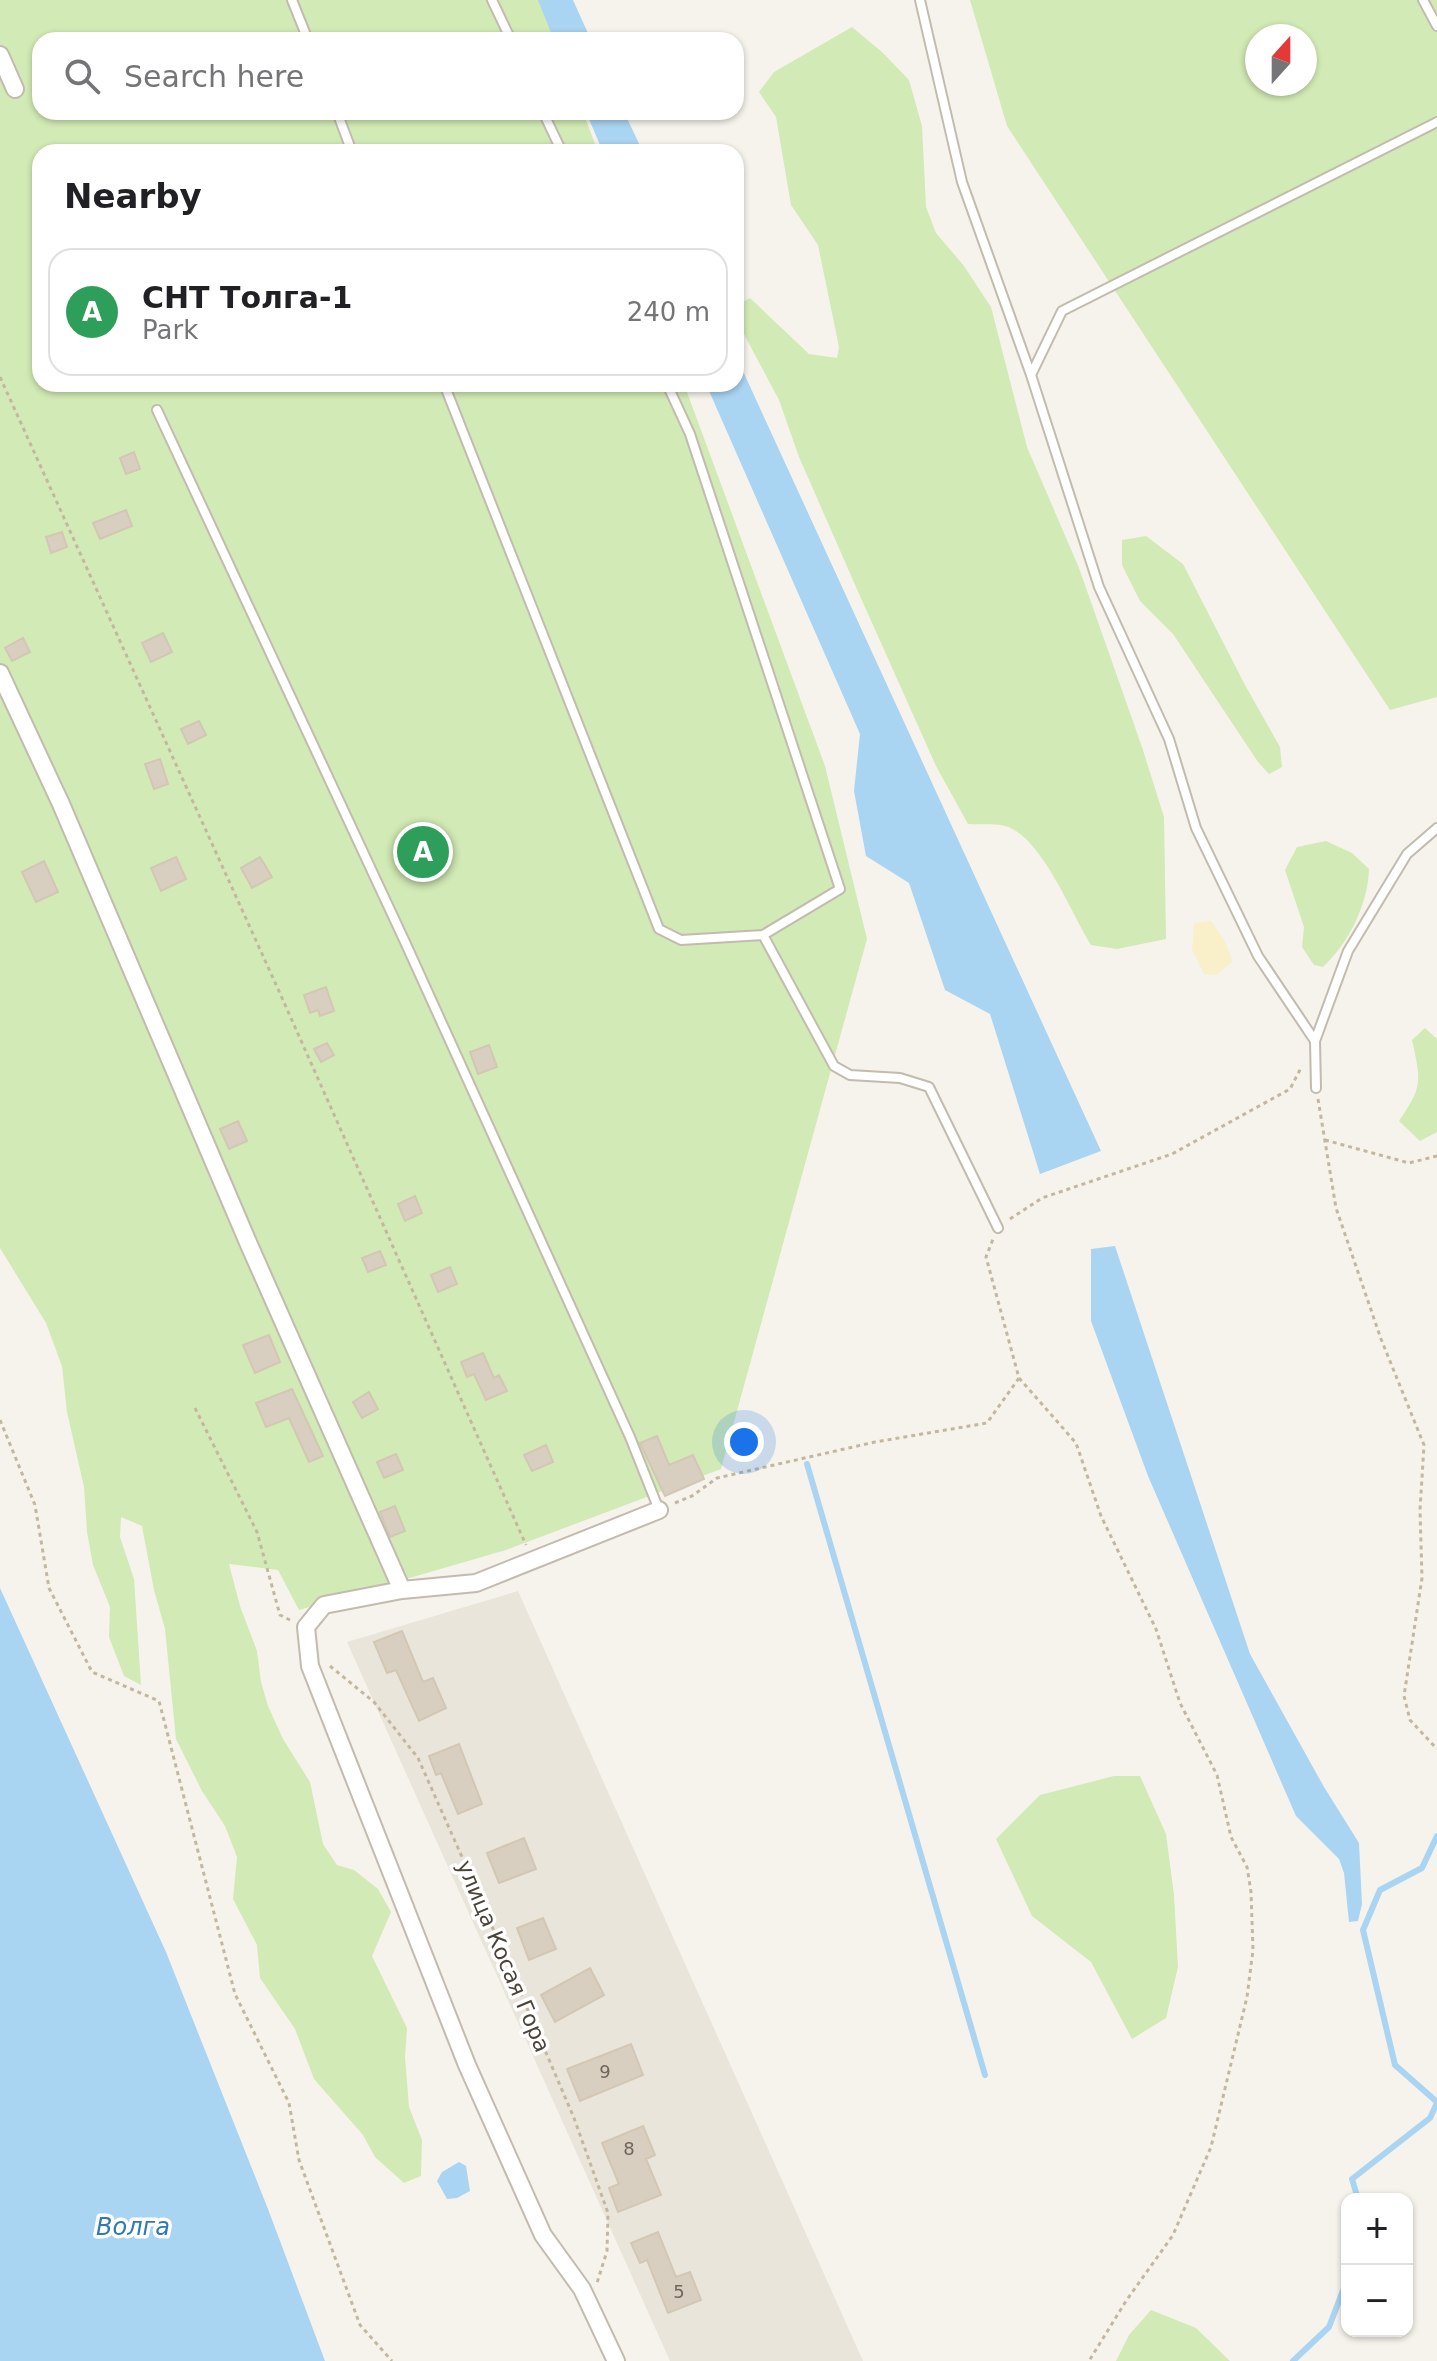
<!DOCTYPE html>
<html lang="en">
<head>
<meta charset="utf-8">
<style>
  :root { --surface:#fff; --page:#f2f2f2; --text:#202124; --muted:#757577; --line:#e0e0e0; --accent:#fc3f1d }
  body { margin:0; font-family:"DejaVu Sans",sans-serif; background:var(--page); color:var(--text) }
  .controls { position:absolute; right:24px; bottom:24px; display:grid; overflow:hidden; border-radius:16px; box-shadow:0 2px 6px #0004 }
  .controls button { width:72px; height:72px; display:grid; place-items:center; padding:0; border:0; border-bottom:2px solid var(--line); background:var(--surface); color:var(--text); font:40px sans-serif }
  .compass { position:absolute; left:1245px; top:24px; width:72px; height:72px; border-radius:50%; background:var(--surface); box-shadow:0 2px 6px #0004; rotate:21deg }
  .you { position:absolute; left:744px; top:1442px; width:28px; height:28px; margin:-20px; border:6px solid #fff; border-radius:50%; background:#1a73e8; box-shadow:0 0 0 12px #1a73e833 }
  .badge { display:grid; place-items:center; width:52px; height:52px; border-radius:50%; background:var(--accent); color:#fff; font-size:26px; font-weight:700 }
  .pin { position:absolute; translate:-50% -50%; border:4px solid #fff; box-shadow:0 2px 8px #0006 }
  .list { margin:0; padding:0; list-style:none }
  h2 { display:flex; justify-content:space-between; align-items:center; height:104px; margin:0; padding:0 32px; font-size:34px }
  h2 small { font-size:26px; font-weight:400; color:var(--muted) }
  .list li { display:grid; grid-template-columns:52px 1fr auto; gap:24px; align-items:center; box-sizing:border-box; height:128px; margin:0 16px 16px; padding:0 16px; border:2px solid var(--line); border-radius:24px }
  .list b { display:block; font-size:30px; white-space:nowrap }
  .list p { margin:0; font-size:26px; white-space:nowrap; color:var(--muted) }
  .list em { font-size:26px; font-style:normal; color:var(--muted) }
  .icon { flex:none; width:44px; height:44px; fill:none; stroke:currentColor; stroke-width:2; stroke-linecap:round; stroke-linejoin:round }
  .map { position:relative; flex:none; width:1437px; height:2361px; overflow:hidden }
  .search { position:absolute; background:var(--surface); box-shadow:0 2px 6px #0004; left:32px; top:32px; width:712px; height:88px; display:flex; align-items:center; gap:20px; box-sizing:border-box; padding:0 28px; border-radius:24px; color:var(--muted); font-size:30px }
  .panel { position:absolute; background:var(--surface); box-shadow:0 2px 6px #0004; left:32px; top:144px; width:712px; height:248px; border-radius:24px }
  .map>svg:first-child { display:block }
</style>
</head>
<body>
<div class="map">
<svg width="1437" height="2361" viewBox="0 0 1437 2361">
  <rect width="100%" height="100%" fill="#f6f3ec"/>
  <!-- residential -->
  <path fill="#eae5da" d="M 518,1591 L 863,2361 L 670,2361 L 347,1642 Z"/>
  <!-- green -->
  <path fill="#d2eab5" fill-rule="evenodd" d="M 0,0 L 542,0 L 557,40 L 40,40 L 40,112 L 583,112 L 598,152 L 40,152 L 40,384 L 684,384 L 825,766 L 867,939 L 721,1469 L 506,1550 L 299,1610 L 278,1570 L 229,1564 L 240,1606 L 257,1651 L 261,1682 L 268,1706 L 283,1739 L 310,1782 L 323,1844 L 337,1865 L 354,1870 L 378,1889 L 391,1912 L 372,1956 L 407,2028 L 405,2057 L 409,2107 L 422,2140 L 421,2176 L 404,2183 L 375,2157 L 363,2135 L 314,2079 L 295,2029 L 260,1978 L 257,1945 L 233,1899 L 237,1857 L 225,1826 L 202,1791 L 176,1739 L 165,1629 L 154,1590 L 142,1526 L 121,1517 L 120,1537 L 134,1579 L 141,1685 L 124,1676 L 109,1637 L 110,1607 L 93,1565 L 87,1532 L 84,1487 L 67,1412 L 62,1366 L 46,1323 L 0,1248 Z
    M 970,0 L 1437,0 L 1437,697 L 1390,710 L 1007,126 ZM 1257,36 L 1305,36 L 1305,84 L 1257,84 Z
    M 852,27 L 882,52 L 909,80 L 922,126 L 926,207 L 936,233 L 964,266 L 991,307 L 1027,447 L 1079,568 L 1142,747 L 1164,817 L 1166,939 L 1117,949 L 1091,945 C 1072,915 1041,835 1005,826 C 994,823 980,825 968,824 L 936,766 L 856,587 L 799,457 L 779,400 L 736,319 L 736,306 L 750,298 L 809,354 L 837,358 L 839,347 L 818,245 L 791,205 L 776,117 L 759,92 L 774,72 Z
    M 1146,536 L 1183,564 L 1245,685 L 1280,747 L 1282,767 L 1269,774 L 1258,762 L 1173,634 L 1140,601 L 1122,565 L 1122,540 Z
    M 1326,841 L 1352,853 L 1369,869 C 1368,904 1349,943 1323,967 L 1314,965 L 1302,947 L 1304,927 L 1285,870 L 1297,847 Z
    M 1425,1028 L 1437,1039 L 1437,1132 L 1420,1141 L 1399,1121 C 1423,1086 1421,1081 1412,1040 Z
    M 1114,1776 L 1140,1776 L 1166,1834 L 1174,1895 L 1178,1967 L 1166,2018 L 1132,2039 L 1091,1962 L 1032,1916 L 996,1839 L 1040,1795 Z
    M 1151,2310 L 1196,2328 L 1230,2361 L 1116,2361 L 1129,2335 Z"/>
  <!-- sand -->
  <path fill="#f9efc9" d="M 1211,921 L 1224,940 L 1233,961 L 1216,975 L 1204,974 L 1192,949 L 1194,923 Z"/>
  <!-- water -->
  <path fill="#a9d4f2" d="M 538,0 L 573,0 L 591,40 L 554,40 Z
    M 586,112 L 624,112 L 643,152 L 603,152 Z
    M 736,356 L 1101,1151 L 1040,1174 L 990,1014 L 945,990 L 909,883 L 866,856 L 854,791 L 860,734 L 706,384 L 736,384 Z
    M 1115,1246 L 1250,1654 L 1324,1787 L 1359,1843 L 1362,1904 L 1358,1921 L 1349,1922 L 1344,1873 L 1339,1859 L 1296,1816 L 1148,1476 L 1091,1321 L 1091,1249 Z
    M 0,1588 L 166,1952 L 268,2209 L 325,2361 L 0,2361 Z
    M 459,2162 L 466,2166 L 470,2191 L 457,2198 L 447,2199 L 437,2181 L 442,2172 Z"/>
  <g fill="none" stroke-linecap="round" stroke-linejoin="round">
    <!-- stream -->
    <path stroke="#a9d4f2" stroke-width="6" d="M 807,1464 L 985,2075
      M 1437,1836 L 1422,1868 L 1380,1890 L 1363,1930 L 1395,2065 L 1437,2102
      M 1358,2199 L 1352,2179 L 1430,2118 L 1437,2103
      M 1293,2361 L 1329,2327 L 1347,2280"/>
  </g>
  <!-- building -->
  <path fill="#d8cfc1" stroke="#d3c7b4" stroke-width="2" d="M 134,452 L 140,469 L 126,474 L 120,458 Z
    M 126,510 L 132,526 L 100,539 L 93,523 Z
    M 62,532 L 67,547 L 51,553 L 46,537 Z
    M 163,633 L 172,652 L 151,662 L 142,643 Z
    M 23,638 L 30,652 L 12,661 L 5,648 Z
    M 199,721 L 206,735 L 188,744 L 181,729 Z
    M 160,759 L 168,784 L 154,789 L 145,764 Z
    M 176,857 L 186,879 L 161,891 L 151,868 Z
    M 260,857 L 272,877 L 252,888 L 241,868 Z
    M 44,861 L 58,892 L 36,902 L 22,872 Z
    M 326,987 L 334,1011 L 320,1016 L 318,1010 L 310,1013 L 304,995 Z
    M 327,1043 L 334,1055 L 321,1062 L 314,1049 Z
    M 489,1045 L 497,1067 L 478,1074 L 470,1052 Z
    M 238,1121 L 247,1141 L 229,1149 L 220,1129 Z
    M 415,1196 L 422,1213 L 405,1221 L 398,1204 Z
    M 380,1251 L 386,1265 L 368,1272 L 362,1258 Z
    M 450,1267 L 457,1284 L 438,1292 L 431,1275 Z
    M 269,1335 L 280,1362 L 255,1373 L 243,1345 Z
    M 483,1353 L 494,1378 L 499,1375 L 507,1391 L 486,1400 L 474,1374 L 467,1377 L 461,1362 Z
    M 292,1389 L 323,1456 L 309,1462 L 289,1418 L 266,1427 L 256,1403 Z
    M 369,1392 L 378,1409 L 362,1418 L 353,1402 Z
    M 657,1436 L 669,1465 L 693,1455 L 704,1479 L 665,1496 L 640,1443 Z
    M 546,1445 L 553,1462 L 532,1471 L 524,1455 Z
    M 396,1454 L 403,1470 L 384,1478 L 377,1462 Z
    M 395,1506 L 405,1531 L 390,1537 L 380,1512 Z
    M 402,1631 L 423,1682 L 433,1678 L 446,1708 L 419,1721 L 396,1670 L 387,1673 L 374,1642 Z
    M 459,1744 L 482,1804 L 458,1814 L 441,1773 L 436,1775 L 429,1756 Z
    M 524,1838 L 536,1869 L 499,1883 L 487,1853 Z
    M 543,1918 L 556,1949 L 529,1960 L 517,1928 Z
    M 590,1968 L 604,1995 L 555,2022 L 541,1995 Z
    M 631,2044 L 643,2075 L 580,2101 L 567,2069 Z
    M 643,2126 L 655,2155 L 646,2159 L 661,2195 L 618,2212 L 609,2188 L 619,2184 L 602,2143 Z
    M 658,2232 L 676,2277 L 690,2272 L 701,2300 L 668,2313 L 647,2260 L 640,2263 L 631,2243 Z"/>
  <g fill="none" stroke-linecap="round" stroke-linejoin="round">
    <!-- lane casing -->
    <g stroke="#c2bbae" stroke-width="12">
      <path id="lane" d="M 292,0 L 308,40
        M 492,0 L 511,40
        M 920,0 L 962,182 L 1031,375 L 1099,587 L 1169,739 L 1196,828 L 1258,956 L 1315,1041 L 1316,1088
        M 1423,0 L 1437,26
        M 337,112 L 352,152
        M 543,112 L 562,152
        M 1031,375 L 1062,311 L 1437,122
        M 444,384 L 659,929 L 681,940 L 763,935
        M 667,384 L 690,434 L 840,889 L 763,935 L 834,1066 L 850,1075 L 900,1078 L 929,1087 L 998,1228
        M 157,410 L 405,942 L 630,1437 L 659,1510
        M 1315,1041 L 1348,951 L 1407,854 L 1437,828"/>
    </g>
    <!-- street casing -->
    <g stroke="#c2bbae" stroke-width="20">
      <path id="street" d="M 0,55 L 15,89
        M 0,673 L 61,804 L 250,1247 L 402,1590
        M 616,2361 L 582,2289 L 543,2235 L 467,2065 L 310,1666 L 306,1627 L 324,1605 L 402,1590 L 476,1583 L 659,1510"/>
    </g>
    <!-- path -->
    <path stroke="#c4b79f" stroke-width="3" stroke-dasharray="4 4" stroke-linecap="butt" d="M 0,377 L 278,989 L 526,1545
      M 1318,1099 L 1336,1208 L 1381,1339 L 1424,1445 L 1420,1510 L 1422,1578 L 1404,1696 L 1410,1720 L 1437,1749
      M 1325,1140 L 1409,1163 L 1437,1156
      M 1010,1219 L 1042,1198 L 1172,1154 L 1290,1089 L 1302,1066
      M 1019,1378 L 1076,1443 L 1101,1516 L 1156,1629 L 1180,1703 L 1217,1775 L 1231,1837 L 1247,1867 L 1251,1892 L 1253,1950 L 1247,1997 L 1211,2147 L 1173,2235 L 1126,2301 L 1089,2361
      M 195,1408 L 257,1532 L 280,1615 L 290,1620
      M 0,1420 L 35,1505 L 49,1588 L 92,1672 L 159,1701 L 235,1994 L 289,2103 L 299,2160 L 360,2325 L 392,2361
      M 675,1503 L 692,1496 L 717,1478 L 875,1442 L 987,1423 L 1019,1378 L 986,1257 L 993,1239
      M 330,1666 L 374,1702 L 418,1758 L 470,1875 L 574,2118 L 608,2213 L 607,2251 L 597,2283"/>
    <!-- lane -->
    <use href="#lane" stroke="#fff" stroke-width="8"/>
    <!-- street -->
    <use href="#street" stroke="#fff" stroke-width="16"/>
  </g>
  <g text-anchor="middle" stroke-width="7" stroke-linejoin="round" paint-order="stroke">
    <!-- number labels -->
    <g font-size="18" fill="#6e675b">
      <text x="605" y="2078">9</text>
      <text x="629" y="2155">8</text>
      <text x="679" y="2298">5</text>
    </g>
    <!-- street labels -->
    <g font-size="22" fill="#4b4439" stroke="#fff">
      <text transform="translate(504 1956) rotate(67)" y="8">улица Косая Гора</text>
    </g>
    <!-- water labels -->
    <g font-size="24" font-style="italic" fill="#2e7ab2" stroke="#fff">
      <text x="133" y="2235">Волга</text>
    </g>
  </g>
</svg>
<div class="controls">
<button>+</button>
<button>−</button>
</div>
<svg class="compass" viewBox="-18 -18 36 36"><path d="M0-13l5 13h-10z" fill="#e53935"/><path d="M0 13l5-13h-10z" fill="#757577"/></svg>
<div class="you"></div>
<div class="pin badge" style="left:423px;top:852px;background:#2e9e5b">A</div>
<div class="search"><svg class="icon" aria-label="search" viewBox="0 0 24 24"><circle cx="10" cy="10" r="6"/><path d="M15 15l6 6"/></svg>Search here</div>
<section class="panel">
<h2>Nearby<small></small></h2>
<ul class="list">
<li><span class="badge" style="background:#2e9e5b">A</span><div><b>СНТ Толга-1</b><p>Park</p></div><em>240 m</em></li>
</ul>
</section>
</div>
</body>
</html>
